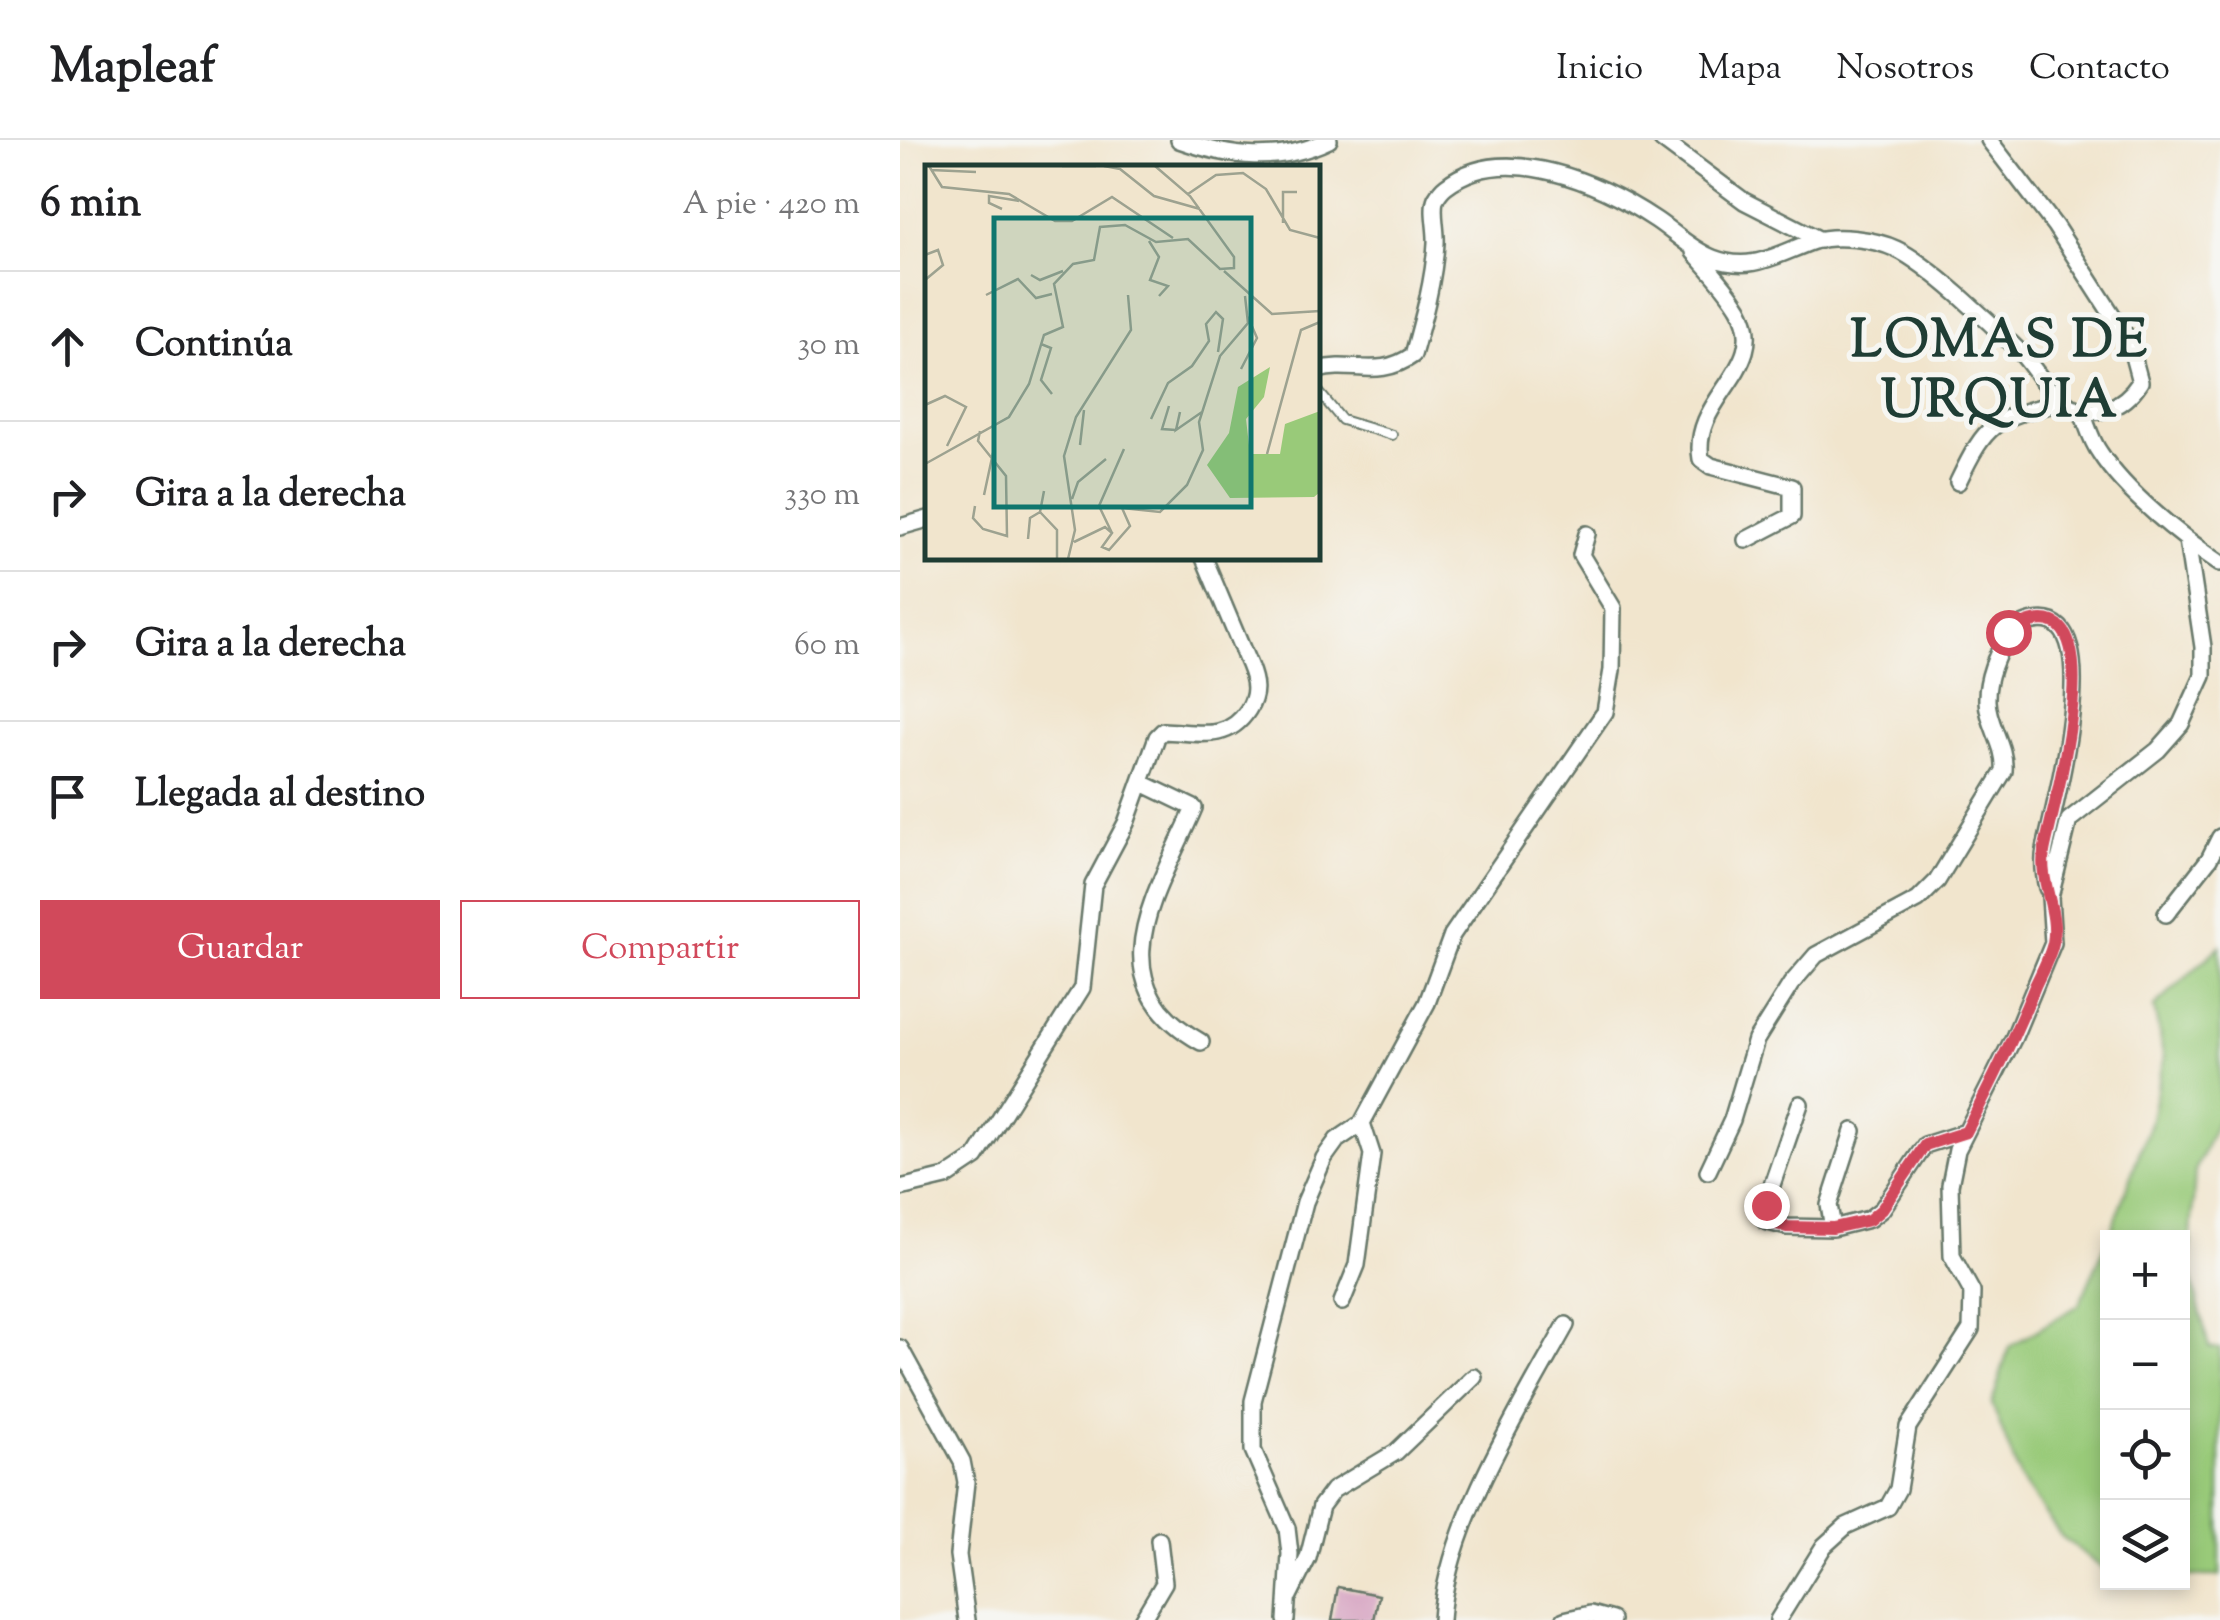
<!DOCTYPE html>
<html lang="es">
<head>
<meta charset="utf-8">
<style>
  :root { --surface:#fff; --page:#f2f2f2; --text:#202124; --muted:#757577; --line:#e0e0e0; --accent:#d1495b }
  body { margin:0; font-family:"Sorts Mill Goudy",serif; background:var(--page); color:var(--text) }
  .controls { position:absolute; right:30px; bottom:30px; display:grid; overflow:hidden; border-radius:0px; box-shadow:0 5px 15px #0003 }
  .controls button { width:90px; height:90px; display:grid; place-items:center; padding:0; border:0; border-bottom:2px solid var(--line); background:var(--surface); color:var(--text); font:50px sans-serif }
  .stop { position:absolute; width:30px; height:30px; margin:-22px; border:8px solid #d1495b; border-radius:50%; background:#fff }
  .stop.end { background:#d1495b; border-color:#fff; box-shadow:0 2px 10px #0008 }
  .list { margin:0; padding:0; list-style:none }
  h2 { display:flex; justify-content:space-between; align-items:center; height:130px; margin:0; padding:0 40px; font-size:42px }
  h2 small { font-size:32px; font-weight:400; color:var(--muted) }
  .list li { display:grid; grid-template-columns:65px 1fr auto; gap:30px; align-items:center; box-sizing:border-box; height:150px; padding:0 40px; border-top:2px solid var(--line) }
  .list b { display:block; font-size:38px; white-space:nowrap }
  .list em { font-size:32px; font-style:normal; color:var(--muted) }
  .actions { display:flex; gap:20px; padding:30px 40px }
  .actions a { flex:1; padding:22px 0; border:2px solid var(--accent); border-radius:0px; text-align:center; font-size:35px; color:var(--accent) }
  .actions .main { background:var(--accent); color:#fff }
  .icon { flex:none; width:55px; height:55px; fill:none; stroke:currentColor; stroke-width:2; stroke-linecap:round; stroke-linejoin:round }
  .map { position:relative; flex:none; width:1320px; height:1480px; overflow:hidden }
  header { display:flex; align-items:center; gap:60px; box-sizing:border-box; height:140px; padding:0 50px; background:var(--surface); border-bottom:2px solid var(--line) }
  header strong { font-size:48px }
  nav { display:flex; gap:55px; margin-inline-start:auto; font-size:35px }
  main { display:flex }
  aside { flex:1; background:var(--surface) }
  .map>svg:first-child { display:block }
</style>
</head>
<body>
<header>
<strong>Mapleaf</strong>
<nav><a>Inicio</a><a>Mapa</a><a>Nosotros</a><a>Contacto</a></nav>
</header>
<main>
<aside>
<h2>6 min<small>A pie · 420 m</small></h2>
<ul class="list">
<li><svg class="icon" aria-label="ahead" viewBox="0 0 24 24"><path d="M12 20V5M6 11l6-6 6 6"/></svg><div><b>Continúa</b></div><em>30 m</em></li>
<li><svg class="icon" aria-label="right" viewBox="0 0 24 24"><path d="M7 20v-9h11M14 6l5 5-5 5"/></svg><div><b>Gira a la derecha</b></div><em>330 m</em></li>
<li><svg class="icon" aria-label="right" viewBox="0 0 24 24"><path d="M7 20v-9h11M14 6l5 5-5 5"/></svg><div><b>Gira a la derecha</b></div><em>60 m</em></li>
<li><svg class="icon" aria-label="arrive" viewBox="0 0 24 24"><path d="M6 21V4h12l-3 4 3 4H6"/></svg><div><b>Llegada al destino</b></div></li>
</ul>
<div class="actions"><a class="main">Guardar</a><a>Compartir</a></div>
</aside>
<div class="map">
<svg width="1320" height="1480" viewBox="0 0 1320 1480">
  <rect width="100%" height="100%" fill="#f6f6f2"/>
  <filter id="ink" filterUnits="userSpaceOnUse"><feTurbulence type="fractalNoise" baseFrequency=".01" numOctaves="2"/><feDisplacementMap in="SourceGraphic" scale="20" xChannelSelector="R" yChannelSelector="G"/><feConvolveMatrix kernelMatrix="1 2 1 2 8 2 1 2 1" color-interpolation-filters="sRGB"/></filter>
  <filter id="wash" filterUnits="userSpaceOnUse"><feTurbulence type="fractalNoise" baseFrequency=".0048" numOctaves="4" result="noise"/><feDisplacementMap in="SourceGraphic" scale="40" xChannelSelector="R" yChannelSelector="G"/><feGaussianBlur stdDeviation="2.25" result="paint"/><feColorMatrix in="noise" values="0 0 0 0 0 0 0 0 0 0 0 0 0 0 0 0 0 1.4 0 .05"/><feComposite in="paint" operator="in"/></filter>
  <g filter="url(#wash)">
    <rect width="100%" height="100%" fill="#f1e5cd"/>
    <!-- green -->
    <path fill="#99ca79" stroke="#5c8456" stroke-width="2.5" d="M 1320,806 L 1320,974 L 1295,1031 L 1289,1127 L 1309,1207 L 1320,1209 L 1320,1436 L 1283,1436 L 1282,1098 L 1209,1097 L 1250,983 L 1264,919 L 1254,867 Z
      M 1207,1102 L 1208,1432 L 1207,1432 L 1161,1396 L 1121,1340 L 1092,1264 L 1109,1207 L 1179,1165 Z"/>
    <g id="blocks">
      <!-- building -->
      <path fill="#daadc7" d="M 438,1447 L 479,1455 L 474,1480 L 432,1480 Z"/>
    </g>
  </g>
  <g filter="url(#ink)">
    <use href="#blocks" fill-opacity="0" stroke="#68786a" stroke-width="2.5"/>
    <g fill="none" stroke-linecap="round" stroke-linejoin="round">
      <!-- service casing -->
      <g stroke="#68786a" stroke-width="12">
        <path id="service" d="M 418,251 L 442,280 L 492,295"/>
      </g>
      <!-- minor casing -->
      <g stroke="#68786a" stroke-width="20">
        <path id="minor" d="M 279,0 C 330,18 379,24 429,0
          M 762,0 L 844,61 L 920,100
          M 794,112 C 810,130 827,148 839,168 C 873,228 790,257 801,319 L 811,326 L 892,347 L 892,376 L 846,400
          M 418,230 C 452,220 478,240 513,215 C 523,179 534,140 536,103 C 537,89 531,69 536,58 C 539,53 542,49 546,46 C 605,0 702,44 756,80 C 774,92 792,110 813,118 C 852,133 877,114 914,101 C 936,94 975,99 996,109 C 1027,123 1093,185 1119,211 C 1134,226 1146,251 1163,262 C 1194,282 1223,268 1240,242 L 1229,201 L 1155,86 L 1089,0
          M 1181,270 C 1187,284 1191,301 1200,313 C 1225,352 1281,397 1320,423
          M 1058,342 C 1088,279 1095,279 1161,262
          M 0,387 L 28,379
          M 242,643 L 294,668 C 260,749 192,841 301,902
          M 1266,774 L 1309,719 L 1320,697
          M 900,964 L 865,1065 L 865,1081 L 887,1087 L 933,1088
          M 953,991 L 929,1065 L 933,1088 L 969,1079 L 982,1069 L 1025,1005 L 1066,992
          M 808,1031 L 832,980 L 856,900 L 891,844 L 916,815 L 1018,760 L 1037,741 L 1104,631 C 1106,605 1088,586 1087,561 C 1086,537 1098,513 1108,492 C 1223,424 1152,672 1145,709 C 1142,723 1144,735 1147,748
          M 0,1048 L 46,1037 L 76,1017 L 182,848 L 193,745 L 226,683 L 257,597 L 263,591 C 297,592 327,603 348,570 C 358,554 356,542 349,525 L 304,418
          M 442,1162 L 457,1125 L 472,1014 L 462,983
          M 0,1208 L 62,1321 L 66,1342 L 58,1415 L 67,1480
          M 389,1456 L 408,1418 L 421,1366 L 433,1350 L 496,1312 L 574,1237
          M 242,1480 L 264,1443 L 259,1400
          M 386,1480 L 390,1414 L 387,1388 L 353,1310 L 353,1261 L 405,1062 L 424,1018 L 437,1000 L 462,983 L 527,863 L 552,795 L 705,572 L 712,530 L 713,468 L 681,415 L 687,394
          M 541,1480 C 546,1387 621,1266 666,1185
          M 664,1480 L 690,1474 L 712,1480
          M 878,1480 L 924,1406 L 946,1386 L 988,1367 L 998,1349 L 1008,1287 L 1071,1189 L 1072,1152 L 1052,1116 L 1050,1045 L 1057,1010 L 1114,897 L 1153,803 L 1150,757 L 1169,680 L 1258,610 L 1281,584 L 1303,536 L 1303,507 L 1287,400"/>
      </g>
      <!-- service -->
      <use href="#service" stroke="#fff" stroke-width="8"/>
      <!-- minor -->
      <use href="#minor" stroke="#fff" stroke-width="15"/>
    </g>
  </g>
  <g fill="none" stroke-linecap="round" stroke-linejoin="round" filter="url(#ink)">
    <!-- route -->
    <path stroke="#d1495b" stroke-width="12" d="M 866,1065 L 864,1080 L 887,1087 L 933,1088 L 969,1080 L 982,1069 L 1025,1005 L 1066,992 C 1091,944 1115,896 1135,846 C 1141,833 1150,817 1153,803 C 1159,772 1139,742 1144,712 C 1150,676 1226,423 1108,492"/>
  </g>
  <g text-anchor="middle" stroke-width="10" stroke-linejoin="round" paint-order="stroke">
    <!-- district labels -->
    <g font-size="52" font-weight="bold" letter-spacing="2.5" fill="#1f3d34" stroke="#f6f6f2">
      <text x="1100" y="216">LOMAS DE<tspan x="1100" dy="60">URQUIA</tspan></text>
    </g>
  </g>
  <!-- overview -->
  <g transform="translate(25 25)">
    <rect width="395" height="395" fill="#f1e5cd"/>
    <path d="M 345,202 L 339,232 L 321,254 L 325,289 L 355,289 L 360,259 L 395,246 L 395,327 L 389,332 L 305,333 L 282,300 L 304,268 L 313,222 Z" fill="#99ca79"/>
    <path fill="none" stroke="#9da290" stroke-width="2.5" d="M 4,1 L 17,22 L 84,29 L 130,56 L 147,56 L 187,32 L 248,73M 137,1 L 171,1M 179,1 L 195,4 L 229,31 L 275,44M 6,5 L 51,7M 263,29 L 291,10 L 318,8 L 341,24 L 365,65 L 395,73M 77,44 L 64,38 L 64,31 L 94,36M 358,58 L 358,27 L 372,27M 224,76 L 234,92 L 225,115 L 243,121 L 234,131M 0,90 L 13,85 L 18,100 L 0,115M 299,106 L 347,149 L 395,146M 106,110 L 115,115 L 138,106M 61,130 L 93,114 L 111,133 L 127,129M 116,179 L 126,183 L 116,215 L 127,229M 316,204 L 332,173 L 323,152M 0,240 L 20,231 L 41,242 L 22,281M 244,241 L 237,264 L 251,265M 255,247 L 251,265 L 277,247M 226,254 L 243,218 L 267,201 L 284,176 L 281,159 L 291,147 L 298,154 L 293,187M 155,280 L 159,245M 342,289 L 376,165 L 395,157M 0,299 L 84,252 L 104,219 L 119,170 L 138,162 L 129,119 L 148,99 L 169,95 L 175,62 L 200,60 L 231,77 L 263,74 L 295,104 L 309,103 L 309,92 L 265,31 L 230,1M 59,330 L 68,288M 147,334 L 153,317 L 181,294M 50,341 L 48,353 L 58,364 L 82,371 L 81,311 L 53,276 L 55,266M 115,347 L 132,365 L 132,394M 187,368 L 174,341 L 199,284M 103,374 L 105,353 L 115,347 L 119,326M 149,377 L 180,362 L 187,368 L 177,382 L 184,385 L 205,361 L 197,343 L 235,347 L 262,320 L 278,285 L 274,257 L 295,191 L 323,158 L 320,131M 143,394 L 150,365 L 139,291 L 151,252 L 206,165 L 203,130"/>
    <path fill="#0f766e" fill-opacity="0.15" stroke="#0f766e" stroke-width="5" d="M 69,53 L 326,53 L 326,342 L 69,342 Z"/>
    <rect width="395" height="395" fill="none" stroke="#1f3d34" stroke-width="5"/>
  </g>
</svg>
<div class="controls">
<button>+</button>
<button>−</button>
<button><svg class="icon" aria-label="locate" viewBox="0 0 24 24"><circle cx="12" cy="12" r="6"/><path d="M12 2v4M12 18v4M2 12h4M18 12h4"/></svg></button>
<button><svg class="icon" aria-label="layers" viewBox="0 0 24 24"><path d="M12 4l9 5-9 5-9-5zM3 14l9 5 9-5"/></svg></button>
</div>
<div class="stop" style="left:1108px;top:492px"></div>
<div class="stop end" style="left:866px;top:1065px"></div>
</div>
</main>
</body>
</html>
